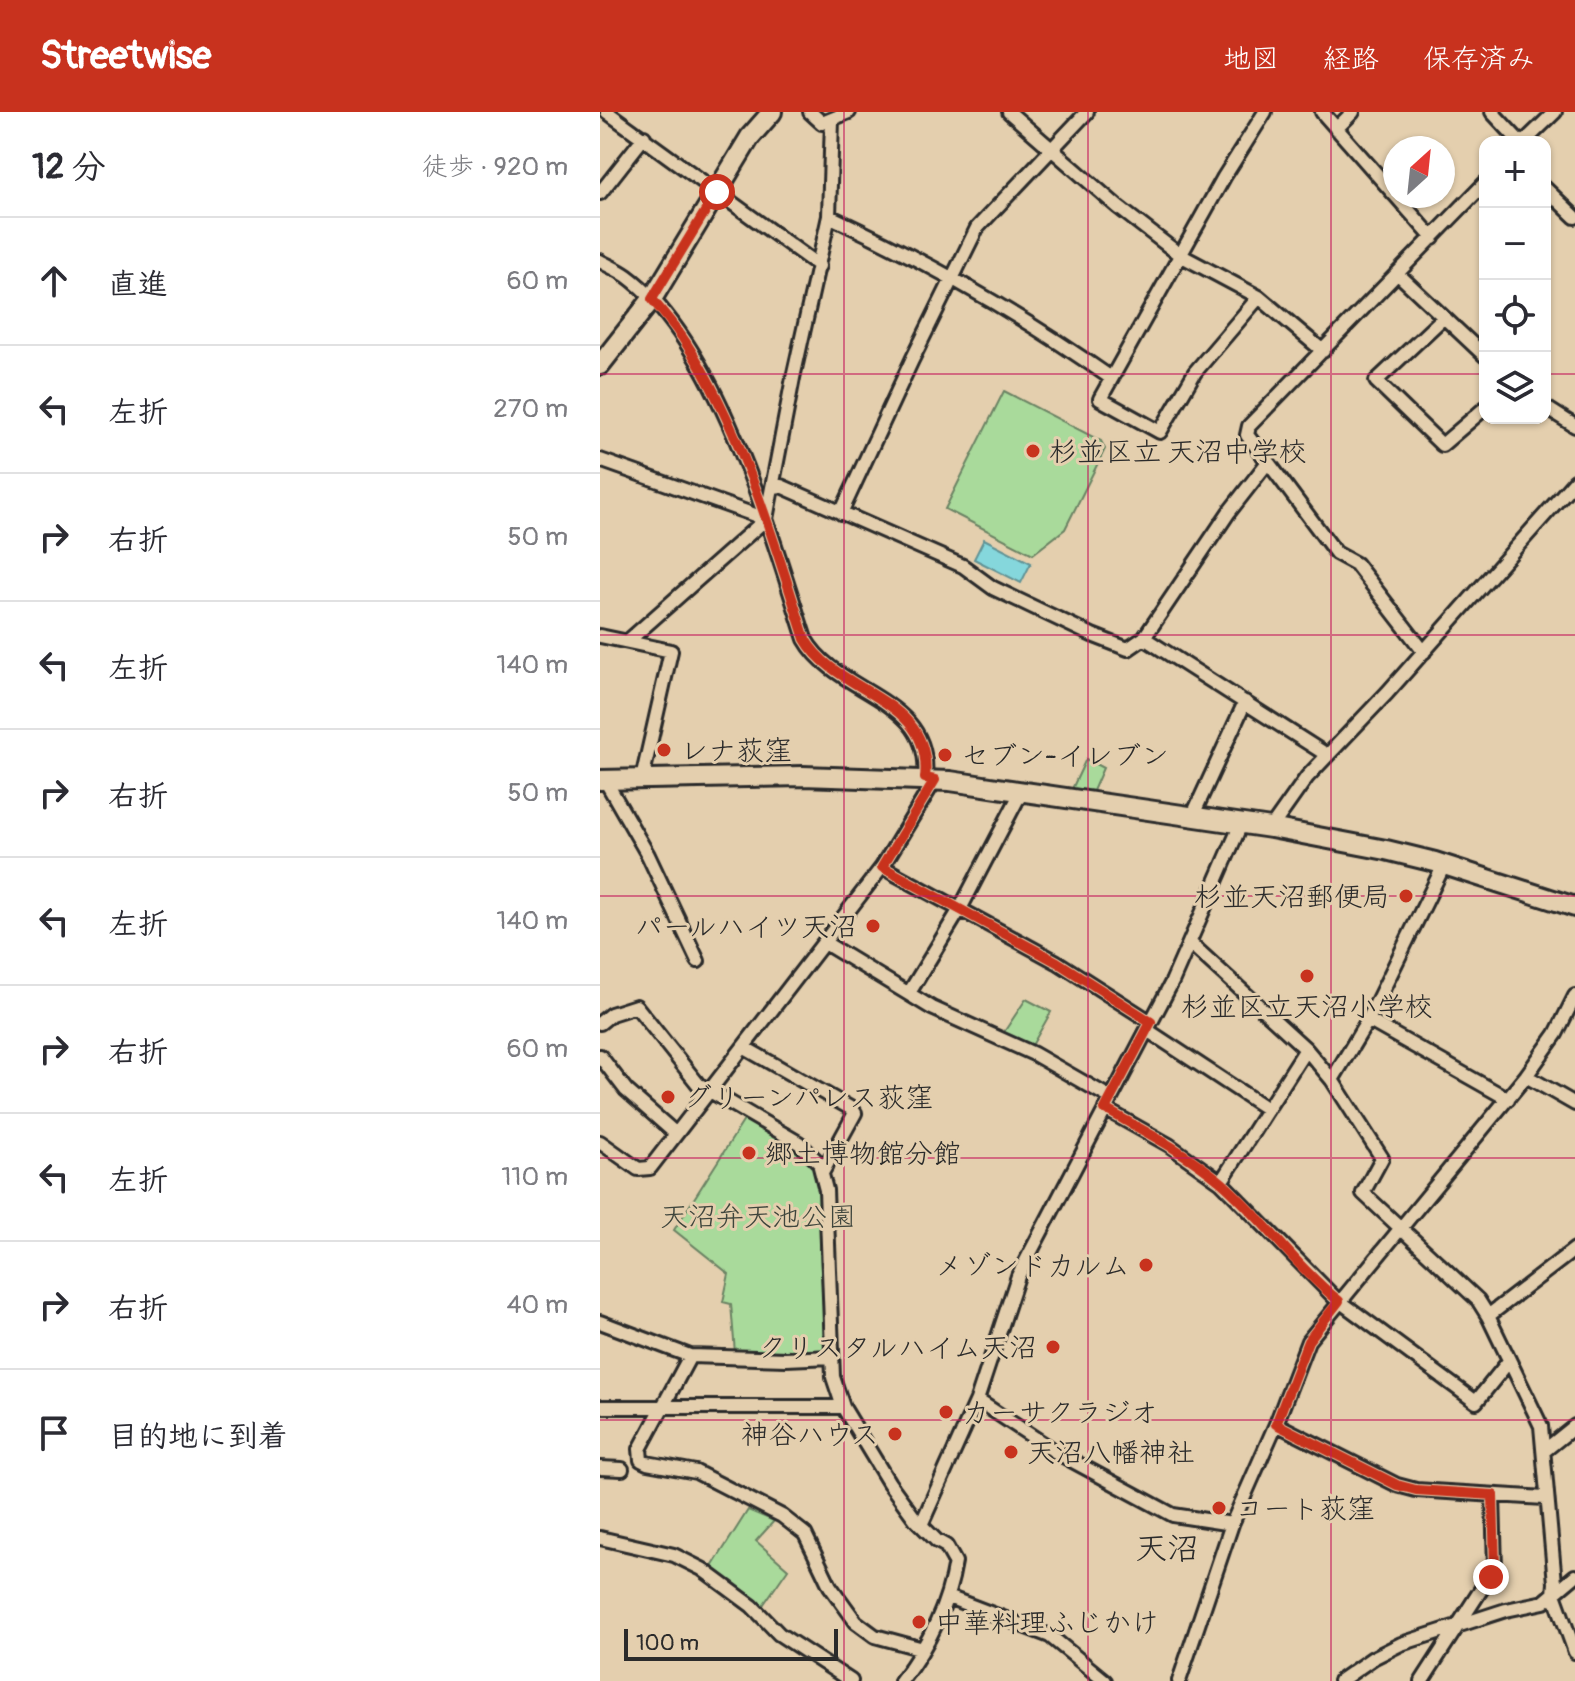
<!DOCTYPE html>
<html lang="ja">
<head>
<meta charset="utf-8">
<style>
  :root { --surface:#fff; --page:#f2f2f3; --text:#2b2b33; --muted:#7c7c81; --line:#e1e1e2; --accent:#c8321e }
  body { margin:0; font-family:Pangolin,"Klee One",sans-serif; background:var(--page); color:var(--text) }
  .controls { position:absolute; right:24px; top:24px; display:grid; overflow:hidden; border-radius:16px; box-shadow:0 2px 6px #0004 }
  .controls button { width:72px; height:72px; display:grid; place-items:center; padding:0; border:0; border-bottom:2px solid var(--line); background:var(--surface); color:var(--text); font:40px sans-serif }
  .compass { position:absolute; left:783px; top:24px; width:72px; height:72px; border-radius:50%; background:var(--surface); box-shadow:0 2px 6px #0004; rotate:27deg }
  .scale { position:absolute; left:24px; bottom:20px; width:214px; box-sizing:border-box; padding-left:8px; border:4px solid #2b2b2b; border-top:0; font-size:22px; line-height:28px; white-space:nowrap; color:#2b2b2b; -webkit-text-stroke:6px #e4cfae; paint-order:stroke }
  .stop { position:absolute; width:24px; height:24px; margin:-18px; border:6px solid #c8321e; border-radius:50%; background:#fff }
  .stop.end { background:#c8321e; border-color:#fff; box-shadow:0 2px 8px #0008 }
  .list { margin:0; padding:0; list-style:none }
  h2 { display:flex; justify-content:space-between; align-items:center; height:104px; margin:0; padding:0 32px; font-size:34px }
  h2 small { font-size:26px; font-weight:400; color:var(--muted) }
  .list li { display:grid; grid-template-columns:52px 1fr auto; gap:24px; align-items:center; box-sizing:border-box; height:128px; padding:0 32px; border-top:2px solid var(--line) }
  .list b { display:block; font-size:30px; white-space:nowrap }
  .list em { font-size:26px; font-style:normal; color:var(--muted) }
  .icon { flex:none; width:44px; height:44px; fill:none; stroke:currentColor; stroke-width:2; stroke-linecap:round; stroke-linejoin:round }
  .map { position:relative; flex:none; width:975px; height:1569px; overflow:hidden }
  header { display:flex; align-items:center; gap:48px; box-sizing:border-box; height:112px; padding:0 40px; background:var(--accent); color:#fff }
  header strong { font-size:38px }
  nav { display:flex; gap:44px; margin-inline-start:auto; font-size:28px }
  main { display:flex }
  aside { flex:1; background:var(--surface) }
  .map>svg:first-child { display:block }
</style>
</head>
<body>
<header>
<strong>Streetwise</strong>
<nav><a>地図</a><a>経路</a><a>保存済み</a></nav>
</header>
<main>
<aside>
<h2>12 分<small>徒歩 · 920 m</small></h2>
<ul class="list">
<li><svg class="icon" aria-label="ahead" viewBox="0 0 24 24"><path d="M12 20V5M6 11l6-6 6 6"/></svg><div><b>直進</b></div><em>60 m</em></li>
<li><svg class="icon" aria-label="left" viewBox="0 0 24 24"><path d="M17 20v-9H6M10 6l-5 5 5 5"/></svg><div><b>左折</b></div><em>270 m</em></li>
<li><svg class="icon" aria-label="right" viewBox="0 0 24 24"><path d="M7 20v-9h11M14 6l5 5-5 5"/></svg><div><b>右折</b></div><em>50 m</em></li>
<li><svg class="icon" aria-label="left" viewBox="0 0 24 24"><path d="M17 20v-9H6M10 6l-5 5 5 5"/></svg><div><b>左折</b></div><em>140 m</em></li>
<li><svg class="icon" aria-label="right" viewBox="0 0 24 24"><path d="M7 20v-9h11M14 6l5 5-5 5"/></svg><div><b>右折</b></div><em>50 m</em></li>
<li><svg class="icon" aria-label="left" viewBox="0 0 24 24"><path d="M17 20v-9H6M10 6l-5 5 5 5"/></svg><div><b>左折</b></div><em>140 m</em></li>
<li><svg class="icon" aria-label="right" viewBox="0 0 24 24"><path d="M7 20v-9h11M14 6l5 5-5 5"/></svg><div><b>右折</b></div><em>60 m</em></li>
<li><svg class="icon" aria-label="left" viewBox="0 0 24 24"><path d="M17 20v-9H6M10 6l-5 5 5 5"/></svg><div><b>左折</b></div><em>110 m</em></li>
<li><svg class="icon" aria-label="right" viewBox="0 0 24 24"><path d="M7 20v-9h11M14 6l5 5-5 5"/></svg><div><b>右折</b></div><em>40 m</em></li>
<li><svg class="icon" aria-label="arrive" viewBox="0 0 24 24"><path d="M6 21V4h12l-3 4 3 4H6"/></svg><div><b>目的地に到着</b></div></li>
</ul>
</aside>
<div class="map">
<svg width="975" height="1569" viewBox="0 0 975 1569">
  <rect width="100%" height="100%" fill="#e4cfae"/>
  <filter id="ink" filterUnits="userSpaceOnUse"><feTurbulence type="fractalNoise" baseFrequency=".0125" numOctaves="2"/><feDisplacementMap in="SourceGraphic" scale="16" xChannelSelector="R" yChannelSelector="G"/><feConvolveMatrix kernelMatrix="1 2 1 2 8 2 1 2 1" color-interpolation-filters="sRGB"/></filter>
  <g filter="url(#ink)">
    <!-- green -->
    <path fill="#a9da9b" stroke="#6a8263" stroke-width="2" d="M 404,279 L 501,329 L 505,337 L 465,417 L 433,442 L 345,397 Z
      M 486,647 L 503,656 L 493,679 L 472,677 Z
      M 426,887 L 451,900 L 430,937 L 402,923 Z
      M 146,1005 C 176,1021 223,1046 224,1085 C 224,1103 220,1122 220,1140 C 221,1173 226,1205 226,1238 L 201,1241 L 135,1241 L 131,1192 L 123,1190 L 129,1162 L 74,1118 Z
      M 148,1398 L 174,1409 L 156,1429 L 188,1457 L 161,1496 L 112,1455 Z"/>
    <!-- water -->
    <path fill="#85d7dc" stroke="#619295" stroke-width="2" d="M 384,427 L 431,451 L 421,471 L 374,447 Z"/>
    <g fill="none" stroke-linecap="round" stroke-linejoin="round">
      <!-- street casing -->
      <g stroke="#2b2b2b" stroke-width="18">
        <path id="street" d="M 7,0 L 219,154
          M 210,0 L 222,11 L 249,0
          M 409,0 L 518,95 L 580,143 L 659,185 L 723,239
          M 722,0 L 795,83
          M 892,0 L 920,30
          M 736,17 L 753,0
          M 924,30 L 955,0
          M 945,76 L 975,105
          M 0,81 L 44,25
          M 796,84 L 833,126
          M 229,104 C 328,150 422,203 511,266
          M 0,149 C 9,154 19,158 27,164 C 118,231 171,422 205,527 C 237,584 333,584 325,666
          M 798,162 L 885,244
          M 659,185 L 595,260 L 560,320 L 500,287 L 624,65 L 665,0
          M 843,206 L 776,269 L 842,333 L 885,296
          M 945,295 L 975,314
          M 0,348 L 166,407
          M 668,350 L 736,441 L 756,452 L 824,540
          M 174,375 L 181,374 L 363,454 L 393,476 L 492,523 L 528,537 L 544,526 L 629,400 L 668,350 L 647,323 L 649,314 L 885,71
          M 241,401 L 312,248 L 377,116 L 487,0
          M 0,524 L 71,539 L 42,667
          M 544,526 L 727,643
          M 28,529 L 166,407 L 193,266 L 229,104 L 232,8
          M 5,668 L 48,743 L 98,849
          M 592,705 L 645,590
          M 671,716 L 707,665 L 787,581 L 975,369
          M 282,755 L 457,850 L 551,910
          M 225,831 L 332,896 L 434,942 L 511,986
          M 591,832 L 706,937 L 732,968 L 782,1046 L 763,1081 L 878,1188 L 888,1204 L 941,1314 L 955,1471 L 954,1482 L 975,1540
          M 309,881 L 360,797 L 417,688 L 425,679
          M 768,908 L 908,987
          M 0,911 L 11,902 L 36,894 L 98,972 L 199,1031 L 219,1051 L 226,1078 L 233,1265 L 243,1295 L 289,1371 L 316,1408 L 337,1429 L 346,1434 L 355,1450 C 348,1494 328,1534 301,1569
          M 547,918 L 667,997
          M 145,936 L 252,997 L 255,1001 L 222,1061
          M 0,944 L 26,978 L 76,1022
          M 926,964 L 975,992
          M 732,968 L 768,908 L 844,753
          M 505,997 L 569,1033 L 621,1070 L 734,1185 L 876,1290 L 909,1249
          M 0,1030 L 38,1057 L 50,1056 L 282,755 L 335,668
          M 621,1070 L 706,937
          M 888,1204 L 975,1137
          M 0,1210 L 90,1244 L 186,1247 L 232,1245
          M 90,1244 L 40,1337 L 41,1348 L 47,1351 L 96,1360 L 182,1404 L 205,1422 L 230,1474 L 256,1510 L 275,1524 L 323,1537
          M 377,1288 L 456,1340 L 573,1403 L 632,1412
          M 0,1295 L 243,1295
          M 676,1312 L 797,1373 L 816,1378 L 945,1386
          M 944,1339 L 975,1314
          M 0,1356 L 22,1357
          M 321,1413 L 377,1288 L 418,1164 L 572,870 L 641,712
          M 0,1426 L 74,1443 L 102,1457 L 152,1494 L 179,1522 L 251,1569
          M 348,1485 L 450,1524 L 505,1569
          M 579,1569 L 632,1412 L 676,1312 L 708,1229 L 926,964 L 956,922 L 975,884
          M 740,1569 L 773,1546 L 801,1532 L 906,1498 L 944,1490 L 975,1464
          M 822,1569 L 895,1456 L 893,1383"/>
      </g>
      <!-- secondary casing -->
      <g stroke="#2b2b2b" stroke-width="24">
        <path id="secondary" d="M 0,253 L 52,187 L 150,25 L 172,0
          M 0,668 L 203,664 L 350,669 L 671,716 L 786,738 L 835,750 L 975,795"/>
      </g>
      <!-- street -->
      <use href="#street" stroke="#e4cfae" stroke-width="12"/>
      <!-- secondary -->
      <use href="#secondary" stroke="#e4cfae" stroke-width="18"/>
    </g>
  </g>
  <g fill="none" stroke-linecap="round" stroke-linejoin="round" filter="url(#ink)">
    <!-- route -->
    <path stroke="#c8321e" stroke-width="10" d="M 117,80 L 52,187 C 63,201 76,215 86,231 C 143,320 173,427 205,527 C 237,583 334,585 325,666 L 335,668 L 282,755 L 457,850 L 551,910 L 505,997 C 544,1019 586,1040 621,1070 C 663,1106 695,1154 739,1189 L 708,1229 L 676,1312 L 797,1373 L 816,1378 L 893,1383 L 895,1456 L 891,1465"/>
  </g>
  <!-- grid -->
  <path fill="none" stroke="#c2185b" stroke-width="2" stroke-opacity="0.55" d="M 244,0 L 244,1569M 488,0 L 488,1569M 731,0 L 731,1569M 0,262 L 885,262M 945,262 L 975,262M 0,523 L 975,523M 0,784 L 975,784M 0,1046 L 975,1046M 0,1308 L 975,1308"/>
  <!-- markers -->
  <g fill="#c8321e" stroke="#e4cfae" stroke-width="3">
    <circle cx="433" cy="339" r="8"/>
    <circle cx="64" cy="638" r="8"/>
    <circle cx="345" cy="643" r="8"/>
    <circle cx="806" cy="784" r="8"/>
    <circle cx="273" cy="814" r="8"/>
    <circle cx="707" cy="864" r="8"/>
    <circle cx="68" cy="985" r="8"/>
    <circle cx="149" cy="1041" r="8"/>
    <circle cx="546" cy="1153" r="8"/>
    <circle cx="453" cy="1235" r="8"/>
    <circle cx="346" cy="1300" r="8"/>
    <circle cx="295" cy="1322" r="8"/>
    <circle cx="411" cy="1340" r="8"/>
    <circle cx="619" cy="1396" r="8"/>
    <circle cx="319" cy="1510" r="8"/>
  </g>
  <g text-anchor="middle" stroke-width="6" stroke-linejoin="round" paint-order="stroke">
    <!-- poi labels -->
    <g font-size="28" fill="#2b2b2b" stroke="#e4cfae" text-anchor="start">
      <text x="449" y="349">杉並区立 天沼中学校</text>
      <text x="80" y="648">レナ荻窪</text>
      <text x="361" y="653">セブン-イレブン</text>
      <text x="790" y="794" text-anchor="end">杉並天沼郵便局</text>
      <text x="257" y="824" text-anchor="end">パールハイツ天沼</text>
      <text x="707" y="904" text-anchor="middle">杉並区立天沼小学校</text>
      <text x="84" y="995">グリーンパレス荻窪</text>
      <text x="165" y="1051">郷土博物館分館</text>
      <text x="530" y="1163" text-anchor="end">メゾンドカルム</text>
      <text x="437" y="1245" text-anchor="end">クリスタルハイム天沼</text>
      <text x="362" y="1310">カーサクラジオ</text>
      <text x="279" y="1332" text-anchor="end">神谷ハウス</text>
      <text x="427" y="1350">天沼八幡神社</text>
      <text x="635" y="1406">コート荻窪</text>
      <text x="335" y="1520">中華料理ふじかけ</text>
    </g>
    <!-- park labels -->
    <g font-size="28" fill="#3e453c" stroke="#e4cfae">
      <text x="158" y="1114">天沼弁天池公園</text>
    </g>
    <!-- quarter labels -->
    <g font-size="32" fill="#2b2b2b" stroke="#e4cfae">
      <text x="567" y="1447">天沼</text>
    </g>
  </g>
</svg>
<div class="controls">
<button>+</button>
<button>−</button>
<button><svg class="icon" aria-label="locate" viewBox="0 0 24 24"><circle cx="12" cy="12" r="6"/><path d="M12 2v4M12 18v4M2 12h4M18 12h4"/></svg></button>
<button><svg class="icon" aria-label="layers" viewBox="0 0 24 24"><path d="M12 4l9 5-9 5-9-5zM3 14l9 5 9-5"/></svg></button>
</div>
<svg class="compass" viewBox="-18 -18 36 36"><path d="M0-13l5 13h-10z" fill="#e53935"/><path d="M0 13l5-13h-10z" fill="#7c7c81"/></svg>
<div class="scale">100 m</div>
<div class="stop" style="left:117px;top:80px"></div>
<div class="stop end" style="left:891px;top:1465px"></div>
</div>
</main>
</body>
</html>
